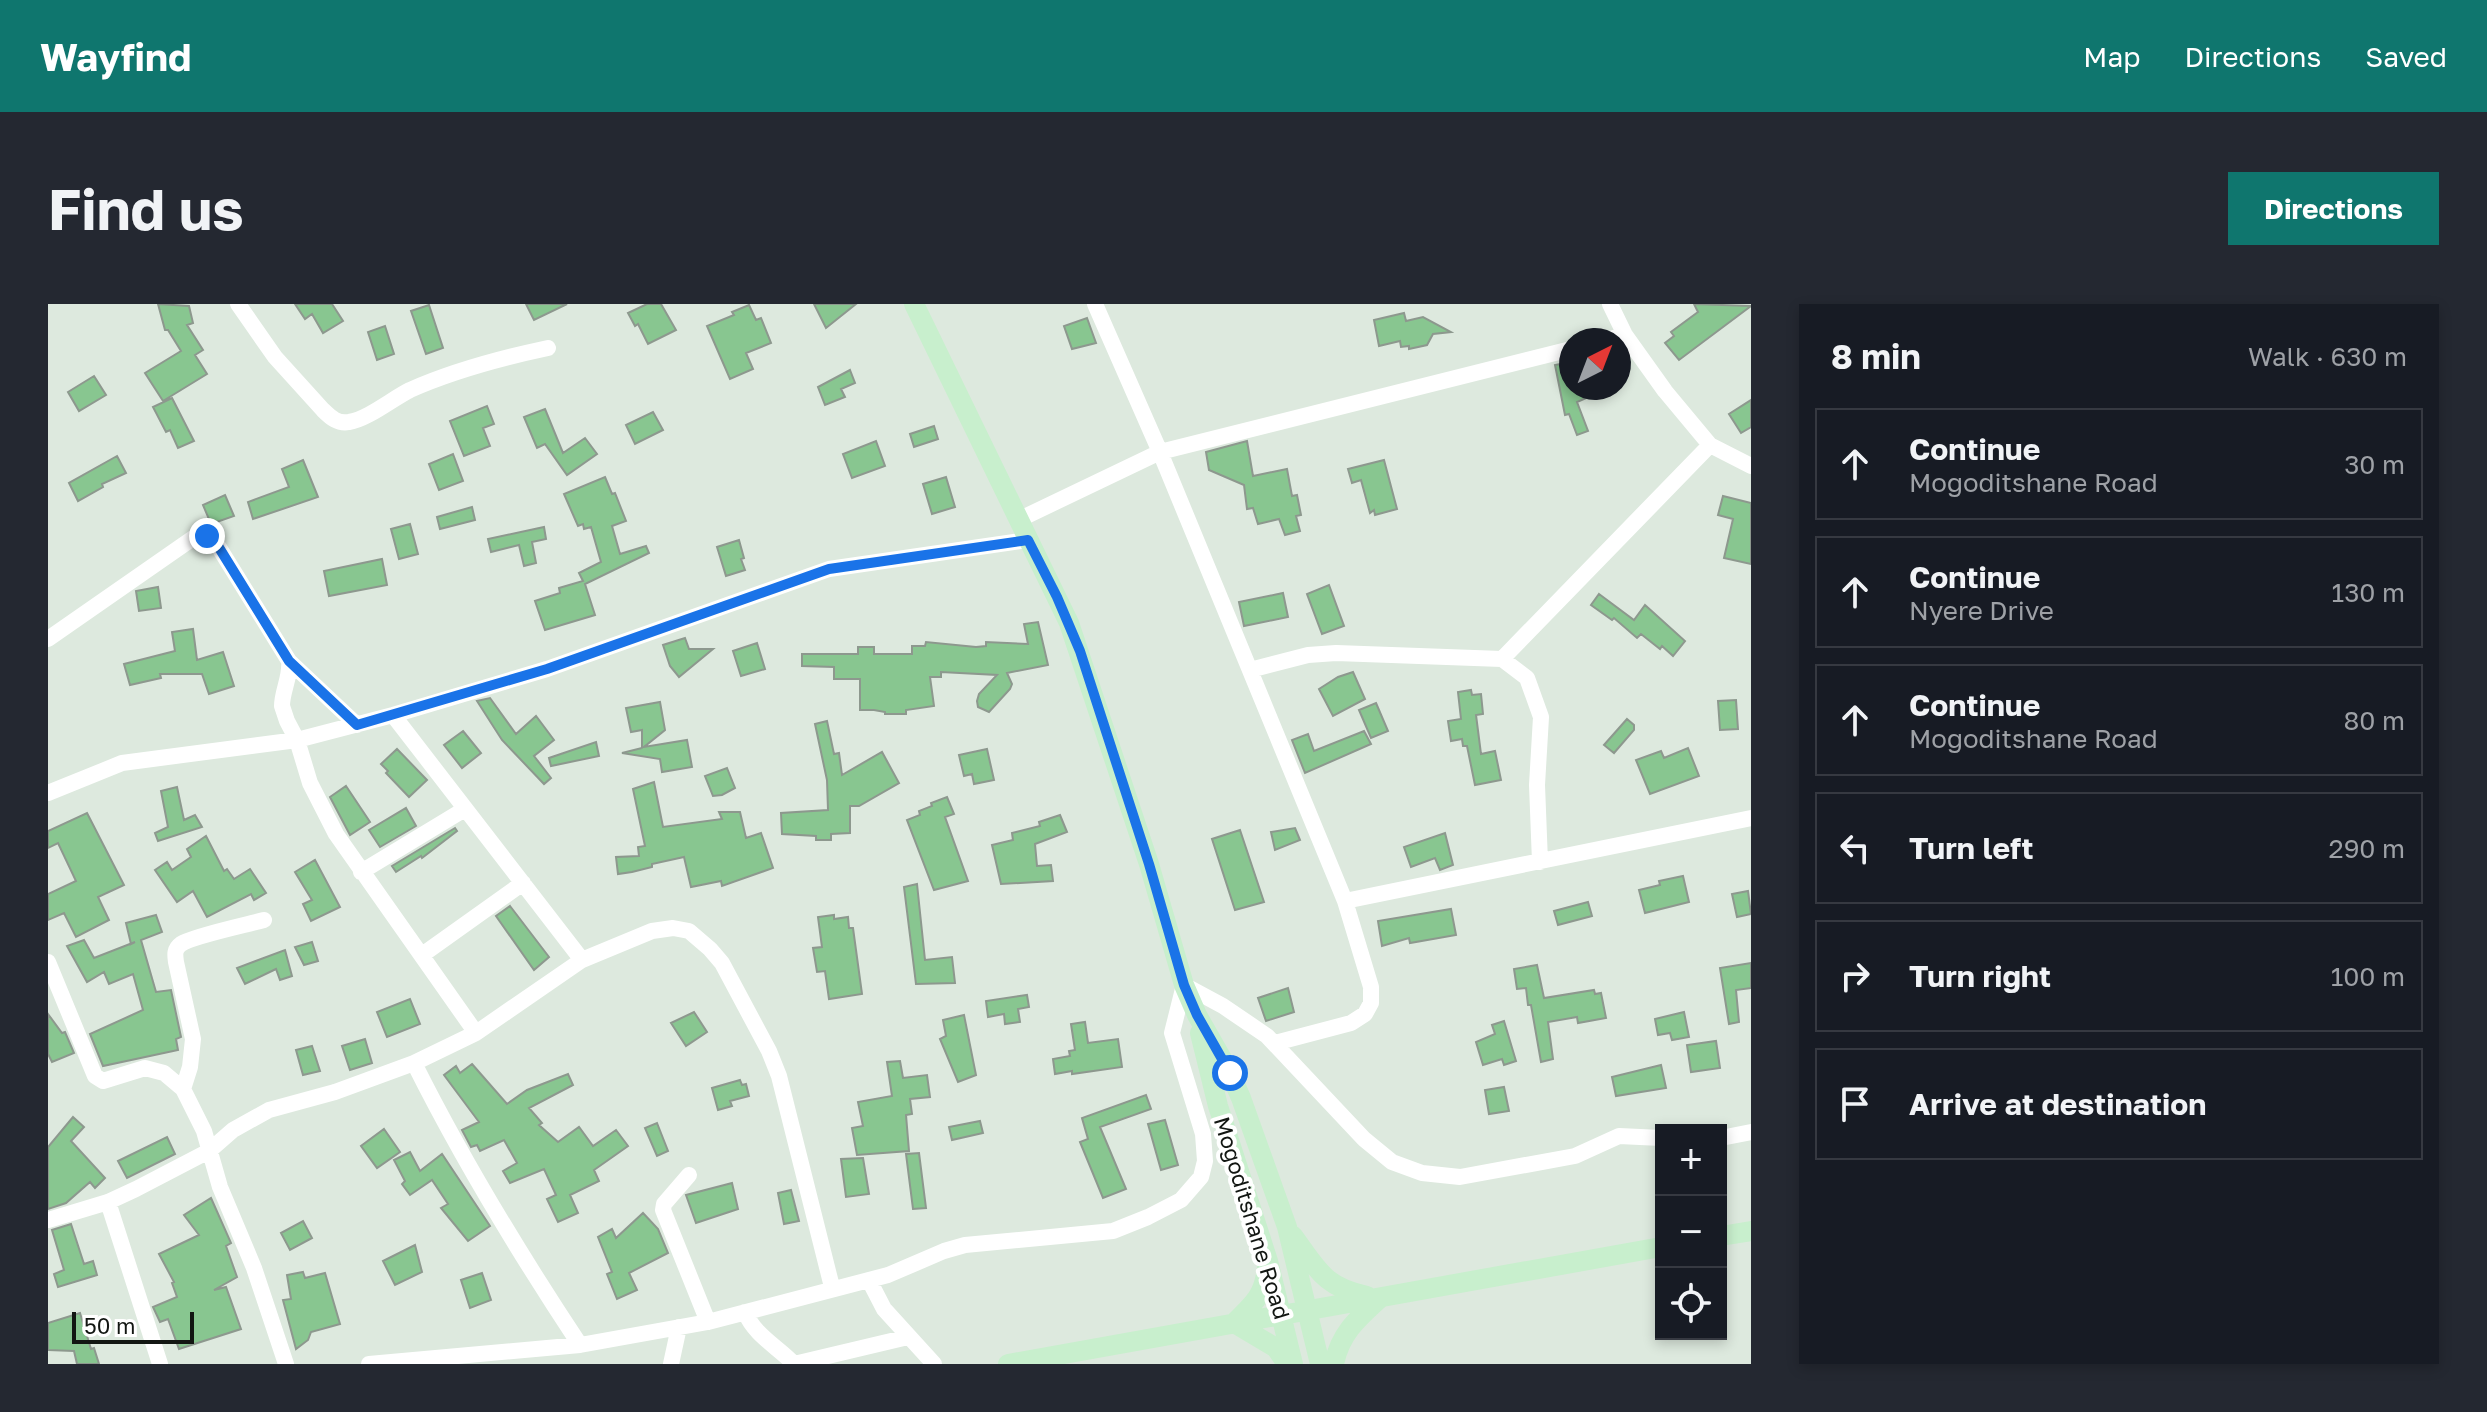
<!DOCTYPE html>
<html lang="en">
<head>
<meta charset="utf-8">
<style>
  :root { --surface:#171b24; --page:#242831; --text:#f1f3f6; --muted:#9ea1a6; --line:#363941; --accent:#0f766e }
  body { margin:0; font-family:"Golos Text",sans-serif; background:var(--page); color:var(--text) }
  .controls { position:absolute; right:24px; bottom:24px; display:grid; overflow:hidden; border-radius:0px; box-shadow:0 4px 12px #0003 }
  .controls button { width:72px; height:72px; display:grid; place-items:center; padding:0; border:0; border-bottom:2px solid var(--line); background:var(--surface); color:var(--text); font:40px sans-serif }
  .compass { position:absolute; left:1511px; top:24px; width:72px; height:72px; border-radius:50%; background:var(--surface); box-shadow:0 4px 12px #0003; rotate:42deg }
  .scale { position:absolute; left:24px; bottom:20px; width:122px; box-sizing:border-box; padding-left:8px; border:4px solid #121612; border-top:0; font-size:22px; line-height:28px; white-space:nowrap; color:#121612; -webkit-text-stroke:6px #fff; paint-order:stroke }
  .stop { position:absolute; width:24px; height:24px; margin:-18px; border:6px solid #1a73e8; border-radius:50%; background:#fff }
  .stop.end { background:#1a73e8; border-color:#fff; box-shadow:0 2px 8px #0008 }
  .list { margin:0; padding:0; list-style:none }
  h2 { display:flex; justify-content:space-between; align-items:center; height:104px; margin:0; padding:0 32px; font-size:34px }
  h2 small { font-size:26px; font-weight:400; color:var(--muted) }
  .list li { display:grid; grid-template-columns:52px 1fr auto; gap:24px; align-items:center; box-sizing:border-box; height:112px; margin:0 16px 16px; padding:0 16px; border:2px solid var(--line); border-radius:0px }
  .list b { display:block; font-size:30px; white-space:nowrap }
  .list p { margin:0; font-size:26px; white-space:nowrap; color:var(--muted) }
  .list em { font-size:26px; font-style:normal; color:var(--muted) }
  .icon { flex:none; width:44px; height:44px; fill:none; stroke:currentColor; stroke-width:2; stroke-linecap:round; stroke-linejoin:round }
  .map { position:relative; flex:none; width:1703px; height:1060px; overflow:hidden; border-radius:0px }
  header { display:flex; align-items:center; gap:48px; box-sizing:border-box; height:112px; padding:0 40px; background:var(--accent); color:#fff }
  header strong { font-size:38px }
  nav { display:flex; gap:44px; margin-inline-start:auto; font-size:28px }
  .intro { display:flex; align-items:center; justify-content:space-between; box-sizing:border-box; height:192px; padding:0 48px }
  h1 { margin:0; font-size:56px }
  .button { padding:20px 36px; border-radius:0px; background:var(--accent); color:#fff; font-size:28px; font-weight:700 }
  main { display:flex; gap:48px; padding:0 48px }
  aside { flex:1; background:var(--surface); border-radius:0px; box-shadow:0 4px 12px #0003 }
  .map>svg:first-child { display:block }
</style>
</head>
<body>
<header>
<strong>Wayfind</strong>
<nav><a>Map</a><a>Directions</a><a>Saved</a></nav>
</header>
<div class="intro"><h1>Find us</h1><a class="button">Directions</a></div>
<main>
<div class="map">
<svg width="1703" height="1060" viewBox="0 0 1703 1060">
  <rect width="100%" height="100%" fill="#dde9de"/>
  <!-- building -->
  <path fill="#88c690" stroke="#8d988e" stroke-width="2" d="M 110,0 L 141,2 L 145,19 L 139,21 L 155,46 L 147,51 L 159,70 L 115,97 L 97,69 L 133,47 L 120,26 L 117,26 Z
    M 247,0 L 284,0 L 295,17 L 275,29 L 264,10 L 257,15 Z
    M 478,0 L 519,0 L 486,16 Z
    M 599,0 L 613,0 L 628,26 L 600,40 L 590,20 L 587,22 L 580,9 Z
    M 766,0 L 808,0 L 778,24 Z
    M 1646,0 L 1703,2 L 1631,56 L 1617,39 L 1626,32 L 1623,28 L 1650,8 Z
    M 381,1 L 395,44 L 378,50 L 363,7 Z
    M 701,1 L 708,16 L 713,14 L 723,39 L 698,49 L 705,65 L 682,75 L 659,22 L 686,11 L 684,8 Z
    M 1356,9 L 1358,17 L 1375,13 L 1403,28 L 1385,30 L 1379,41 L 1361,45 L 1361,42 L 1353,43 L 1352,37 L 1331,42 L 1326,16 Z
    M 1039,14 L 1048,39 L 1024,45 L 1016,22 Z
    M 337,22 L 346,50 L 329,56 L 320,28 Z
    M 1523,58 L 1523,84 L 1561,84 L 1529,98 L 1540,127 L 1529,131 L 1521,110 L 1517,111 L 1507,61 Z
    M 802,66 L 807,79 L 793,85 L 797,93 L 777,101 L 770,83 Z
    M 46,72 L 58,91 L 31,107 L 20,88 Z
    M 124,94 L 146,137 L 130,144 L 122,126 L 118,128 L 105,103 Z
    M 1703,96 L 1703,123 L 1693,129 L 1681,110 Z
    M 439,102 L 446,120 L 435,124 L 442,142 L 416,152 L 402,117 Z
    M 497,105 L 515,149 L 537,134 L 549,150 L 519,171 L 497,140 L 489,144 L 476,113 Z
    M 605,108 L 615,126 L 587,140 L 578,121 Z
    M 886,122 L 890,135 L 866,143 L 862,130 Z
    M 828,137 L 837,162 L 804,174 L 795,150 Z
    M 1199,137 L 1205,172 L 1239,165 L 1244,192 L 1249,191 L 1253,211 L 1248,212 L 1252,227 L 1237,231 L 1231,215 L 1210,220 L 1205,204 L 1199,205 L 1196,181 L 1161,166 L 1158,148 Z
    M 405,150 L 415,177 L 391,186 L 381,160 Z
    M 69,152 L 78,169 L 54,180 L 55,183 L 30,197 L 21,179 Z
    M 255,156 L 270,193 L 205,215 L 200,198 L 241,183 L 234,165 Z
    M 1336,156 L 1349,205 L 1327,211 L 1326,206 L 1322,209 L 1313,176 L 1304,179 L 1300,165 Z
    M 557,173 L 564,190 L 567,189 L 578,217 L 564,222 L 572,250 L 598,242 L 601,249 L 537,280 L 547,311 L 497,326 L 487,297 L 512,289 L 511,284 L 535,277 L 531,269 L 553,258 L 543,223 L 536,225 L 535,220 L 530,222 L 516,190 Z
    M 898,173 L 907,203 L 884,210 L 875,180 Z
    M 177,191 L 186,212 L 163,220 L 155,201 Z
    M 1675,192 L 1703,199 L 1703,260 L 1676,254 L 1685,215 L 1670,211 Z
    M 424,203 L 427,216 L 392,225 L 389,213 Z
    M 362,220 L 370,250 L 351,255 L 343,225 Z
    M 496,223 L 498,235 L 484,238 L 488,259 L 476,262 L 471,241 L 443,248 L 440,235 Z
    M 691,236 L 696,254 L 693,255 L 697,266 L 678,272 L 669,243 Z
    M 334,255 L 339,281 L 281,292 L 276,267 Z
    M 1281,281 L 1296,322 L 1274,330 L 1259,290 Z
    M 110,283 L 113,304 L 91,307 L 88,287 Z
    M 1235,289 L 1240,313 L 1196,322 L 1191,298 Z
    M 1551,290 L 1586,316 L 1597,301 L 1637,337 L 1625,352 L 1614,342 L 1612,345 L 1593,330 L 1589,334 L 1566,314 L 1564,316 L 1543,301 Z
    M 990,318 L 1000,361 L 959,369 L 964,380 L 962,385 L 941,408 L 930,403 L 929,397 L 931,390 L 949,371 L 893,368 L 893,373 L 882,373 L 886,402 L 858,406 L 858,410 L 837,410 L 837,408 L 826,406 L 812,406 L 812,375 L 786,375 L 786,363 L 754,362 L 754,350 L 810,350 L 810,343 L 826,343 L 826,350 L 864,350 L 864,342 L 877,342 L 878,338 L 928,343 L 938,342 L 938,338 L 980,340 L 976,320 Z
    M 145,325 L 149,356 L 175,348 L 186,382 L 161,390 L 154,370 L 112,370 L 113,374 L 82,381 L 76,360 L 127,347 L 124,328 Z
    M 637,334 L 641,345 L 665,345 L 631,373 L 622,362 L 615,341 Z
    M 709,339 L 717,365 L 693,372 L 685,347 Z
    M 1305,368 L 1317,395 L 1285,412 L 1271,385 L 1290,373 Z
    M 1423,386 L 1424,391 L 1433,390 L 1435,410 L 1428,411 L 1433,450 L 1447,447 L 1453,476 L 1427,481 L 1419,442 L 1415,442 L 1414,435 L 1403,437 L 1400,417 L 1413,415 L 1410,388 Z
    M 442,394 L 468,430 L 488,412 L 506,436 L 486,452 L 503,474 L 496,480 L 454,436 L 429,397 Z
    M 1688,396 L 1690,425 L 1672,426 L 1670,397 Z
    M 612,398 L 617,426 L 596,443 L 639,436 L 644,463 L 614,468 L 612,455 L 574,449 L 594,444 L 594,426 L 583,428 L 578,404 Z
    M 1328,399 L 1340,427 L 1323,434 L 1311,406 Z
    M 1579,415 L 1586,421 L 1586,426 L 1566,449 L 1556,441 Z
    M 779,417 L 786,450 L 791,449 L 794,471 L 834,448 L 851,479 L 811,502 L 802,502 L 802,529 L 783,530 L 783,536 L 768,536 L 768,532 L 734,530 L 733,509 L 780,506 L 779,476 L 767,420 Z
    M 415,427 L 433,449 L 414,464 L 396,441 Z
    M 1316,427 L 1323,440 L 1257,469 L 1244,436 L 1260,430 L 1266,447 Z
    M 548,438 L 551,452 L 503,462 L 501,454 Z
    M 1640,444 L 1651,472 L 1602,490 L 1588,456 L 1613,447 L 1616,454 Z
    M 349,445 L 379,476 L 361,493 L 338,469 L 340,467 L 333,460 Z
    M 939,445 L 946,476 L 926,480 L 924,470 L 916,472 L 911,451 Z
    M 679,464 L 687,484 L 674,491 L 665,492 L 657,472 Z
    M 606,478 L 615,523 L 674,515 L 671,508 L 692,508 L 698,534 L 713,529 L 725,564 L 674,582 L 673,577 L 643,583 L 636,553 L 604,560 L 604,563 L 584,568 L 570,570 L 568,553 L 591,552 L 590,543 L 597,542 L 585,485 Z
    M 298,482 L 322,518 L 302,531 L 282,493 Z
    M 129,483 L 136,516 L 147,511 L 154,523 L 110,537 L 107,529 L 120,523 L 113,487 Z
    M 899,493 L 906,510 L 897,513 L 920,577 L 886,586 L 859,516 L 872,511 L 871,507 L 884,502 L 883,499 Z
    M 358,504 L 368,522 L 332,543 L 321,526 Z
    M 39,509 L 76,581 L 50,593 L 61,616 L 28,633 L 16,609 L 0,616 L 0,590 L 28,577 L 10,539 L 0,544 L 0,527 Z
    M 1012,511 L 1019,528 L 987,540 L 989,562 L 1003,561 L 1005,577 L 953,580 L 944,541 L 965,536 L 964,529 L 992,522 L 991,518 Z
    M 407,524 L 409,527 L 374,554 L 373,552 L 348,568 L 344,562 Z
    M 1247,524 L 1252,536 L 1227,546 L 1223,528 Z
    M 1192,526 L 1216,598 L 1187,606 L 1164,535 Z
    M 1397,529 L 1405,561 L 1392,566 L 1387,554 L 1363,563 L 1356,543 Z
    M 158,532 L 176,567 L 179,565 L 186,575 L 202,565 L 218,589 L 206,596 L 203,590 L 159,613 L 145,587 L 129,598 L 107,566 L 119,558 L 124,566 L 143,553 L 139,545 Z
    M 267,556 L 292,603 L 263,617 L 255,600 L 264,596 L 247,568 Z
    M 1635,572 L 1641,598 L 1597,609 L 1591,586 L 1612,581 L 1611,577 Z
    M 869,580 L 877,656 L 904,653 L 907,679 L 868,680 L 856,583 Z
    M 1700,587 L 1703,610 L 1689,613 L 1684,590 Z
    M 1540,598 L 1544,612 L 1510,621 L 1506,607 Z
    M 462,602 L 501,653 L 486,666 L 448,612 Z
    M 1403,605 L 1408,631 L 1362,639 L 1361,634 L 1334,642 L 1330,617 Z
    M 108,611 L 114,628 L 93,636 L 108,688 L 123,686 L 133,733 L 128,735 L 130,746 L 55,762 L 42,730 L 95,706 L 85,670 L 61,680 L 56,668 L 39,678 L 19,642 L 36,636 L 46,654 L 87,638 L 83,640 L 78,619 Z
    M 786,611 L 786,615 L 800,613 L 801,624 L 805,624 L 814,690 L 781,695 L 777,667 L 769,668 L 765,644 L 774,643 L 770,613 Z
    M 264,638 L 270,657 L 256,661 L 247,643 Z
    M 237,646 L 244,672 L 232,676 L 228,665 L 197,680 L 189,664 Z
    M 1703,659 L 1703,684 L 1688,686 L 1691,718 L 1681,720 L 1672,664 Z
    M 1489,661 L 1496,694 L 1546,686 L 1547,690 L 1553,689 L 1558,714 L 1530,719 L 1529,713 L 1500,718 L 1505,755 L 1493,758 L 1483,701 L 1480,701 L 1478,684 L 1469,685 L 1466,665 Z
    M 1240,684 L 1246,708 L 1218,717 L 1210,694 Z
    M 979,691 L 981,703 L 970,705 L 972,718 L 957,720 L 956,710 L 940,713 L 938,697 Z
    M 362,695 L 372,720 L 339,733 L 329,708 Z
    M 646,708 L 659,728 L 638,742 L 623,719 Z
    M 1636,708 L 1641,733 L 1624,736 L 1622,729 L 1610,731 L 1607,715 Z
    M 0,710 L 14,729 L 17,728 L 26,749 L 4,758 L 0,750 Z
    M 916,711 L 928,771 L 910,778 L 892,735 L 898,732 L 895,716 Z
    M 1456,717 L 1468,757 L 1456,761 L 1454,755 L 1435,761 L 1428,738 L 1447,730 L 1444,721 Z
    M 1037,718 L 1040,739 L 1070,735 L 1074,763 L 1024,770 L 1024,767 L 1007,770 L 1005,755 L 1022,752 L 1021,747 L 1027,746 L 1023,720 Z
    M 317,735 L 324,759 L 302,766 L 294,742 Z
    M 1668,737 L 1672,764 L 1643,768 L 1639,741 Z
    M 264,742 L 272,767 L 255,771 L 248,746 Z
    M 852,757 L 855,774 L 879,771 L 882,793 L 862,795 L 864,810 L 858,811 L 861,847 L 809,851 L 804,824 L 815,822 L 810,798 L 844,792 L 839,758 Z
    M 424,760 L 459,800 L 479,786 L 520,770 L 525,781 L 481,804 L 494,819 L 491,821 L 510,838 L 531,823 L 545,842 L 568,826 L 580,842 L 546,866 L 551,877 L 522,891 L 530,909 L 510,918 L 499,895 L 508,891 L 496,865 L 462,879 L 455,867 L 469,859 L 456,836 L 432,847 L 429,841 L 423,843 L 414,826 L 431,818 L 396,771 L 408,762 L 412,769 Z
    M 1613,761 L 1618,784 L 1568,792 L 1564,773 Z
    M 692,776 L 694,781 L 698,780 L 701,792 L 682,797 L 684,802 L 670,806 L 664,784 Z
    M 1456,783 L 1461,807 L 1441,810 L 1437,786 Z
    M 1098,791 L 1103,805 L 1052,823 L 1078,885 L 1055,894 L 1032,838 L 1040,835 L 1034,814 Z
    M 25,813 L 36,823 L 23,837 L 57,874 L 47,884 L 42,878 L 18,899 L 0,905 L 0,843 Z
    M 1117,816 L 1130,861 L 1113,866 L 1100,820 Z
    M 932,817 L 935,829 L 904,836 L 901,823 Z
    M 609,819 L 620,847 L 609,852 L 597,824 Z
    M 336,825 L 352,848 L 329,864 L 313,842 Z
    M 119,833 L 127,850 L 79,874 L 70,857 Z
    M 362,848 L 372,867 L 394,850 L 442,922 L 420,937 L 393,904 L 400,900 L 384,876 L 362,891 L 354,880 L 357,877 L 346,856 Z
    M 871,849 L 878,904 L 865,905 L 858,850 Z
    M 815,854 L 821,890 L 798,893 L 793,855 Z
    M 684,879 L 690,905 L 648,919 L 638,891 Z
    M 743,886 L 751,917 L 736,920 L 730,889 Z
    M 163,894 L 183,939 L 178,942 L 189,973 L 166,986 L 178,983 L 193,1025 L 131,1045 L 120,1015 L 112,1018 L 105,1003 L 129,993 L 124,979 L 126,978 L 111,950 L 151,931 L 136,911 Z
    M 595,909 L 610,925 L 620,949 L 581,969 L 589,986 L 569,995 L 559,970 L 564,968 L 550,933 L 564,925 L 568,934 Z
    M 255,917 L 264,934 L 242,946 L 233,929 Z
    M 23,920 L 36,960 L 45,957 L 49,971 L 10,983 L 6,970 L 16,966 L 4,926 Z
    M 367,941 L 374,968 L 347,981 L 335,957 Z
    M 255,968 L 257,974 L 277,969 L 292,1020 L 263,1028 L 260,1036 L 248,1045 L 235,996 L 243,995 L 239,971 Z
    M 434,969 L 443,996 L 422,1004 L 413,976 Z
    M 32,1009 L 43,1045 L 46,1044 L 51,1060 L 29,1060 L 26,1047 L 0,1046 L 0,1019 Z"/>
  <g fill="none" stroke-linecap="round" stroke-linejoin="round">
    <!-- minor -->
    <path stroke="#fff" stroke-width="16" d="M 190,0 L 227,53 L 275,106 C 283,114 290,120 301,118 C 320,115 344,95 362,86 C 407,66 453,54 500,44
      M 1047,0 L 1112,148 L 1297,597 L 1323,683 L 1323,699 L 1317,710 L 1303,719 L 1227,739
      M 1562,0 L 1577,31 L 1617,87 L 1662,141 L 1703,162
      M 1558,36 L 1577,31
      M 970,216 L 1112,148 L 1523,45
      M 0,335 L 148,232 L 154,230 L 170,242 L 241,357 C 243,372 234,387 234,402 L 239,417 L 249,436 L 262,479 L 288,530 L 428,729
      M 1454,355 L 1662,141
      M 241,357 L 309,421
      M 1202,366 L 1260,351 L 1288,349 L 1454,355 L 1479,374 L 1493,413 L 1489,481 L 1492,558
      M 345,411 L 534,656
      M 0,489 L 74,459 L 249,436 L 345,411 L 499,365 L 781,265 L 980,236
      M 313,568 L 417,505
      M 1297,597 L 1703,514
      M 374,651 L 475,579
      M 0,658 L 47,772 L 55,777 L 97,764 L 116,769 L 135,785 L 156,827 L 172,883 L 206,964 L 238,1060
      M 366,759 C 415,857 471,949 532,1041
      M 135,785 L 142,763 L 145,735 L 128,658 C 127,651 126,645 133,640 C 145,632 198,621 216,616
      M 1673,834 L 1703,828
      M 641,871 L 616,900 L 615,906 L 660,1018
      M 60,898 L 112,1060
      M 0,916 L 60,898 L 88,885 L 161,847 L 185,826 L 221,806 L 287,788 L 366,759 L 428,729 L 534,656 L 604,627 L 625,624 L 641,627 L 662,645 L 674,659 L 721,747 L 731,772 L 784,983
      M 821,976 L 836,1005 L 886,1060
      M 697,1008 C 707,1032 729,1042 746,1060 L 860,1033
      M 321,1060 L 532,1041 L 660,1018 L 840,971 L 896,947 L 917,941 L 1065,927 L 1100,913 L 1133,896 L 1153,873 L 1157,857 L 1155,830 L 1124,729 L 1136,681 L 1175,702 L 1219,732 L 1316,835 L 1344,858 L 1374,869 L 1412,873 L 1527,852 L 1571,832 L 1613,834
      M 623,1060 L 631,1023"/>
    <!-- major -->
    <path stroke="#c8efcd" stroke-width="20" d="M 866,0 L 1021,319 L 1101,560 L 1136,681 L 1149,711 L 1182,769 L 1193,794 L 1239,923 L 1272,1060
      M 1152,729 L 1170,802 L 1220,957 L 1245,1060
      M 1245,932 C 1270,966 1276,983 1319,992
      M 1673,932 L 1703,927
      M 1219,964 C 1216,992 1205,1000 1186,1019 L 1228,1044 L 1239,1060
      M 960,1060 L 1613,943
      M 1286,1060 C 1292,1030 1309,1015 1331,995"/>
  </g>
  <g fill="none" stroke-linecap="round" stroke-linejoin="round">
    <!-- route -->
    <path stroke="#1a73e8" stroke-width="10" d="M 159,232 L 170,242 L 241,357 L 309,421 L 499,365 L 781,265 L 980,236 L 1009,293 L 1032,347 L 1101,560 L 1136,681 L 1149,711 L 1182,769"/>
  </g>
  <g text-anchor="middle" stroke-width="8" stroke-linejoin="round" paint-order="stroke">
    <!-- street labels -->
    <g font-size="22" fill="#121612" stroke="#fff">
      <text transform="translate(1204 914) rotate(73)" y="8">Mogoditshane Road</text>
    </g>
  </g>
</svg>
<div class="controls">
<button>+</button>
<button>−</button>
<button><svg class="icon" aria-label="locate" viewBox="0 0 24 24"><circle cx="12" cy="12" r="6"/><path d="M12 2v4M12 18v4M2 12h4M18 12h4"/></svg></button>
</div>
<svg class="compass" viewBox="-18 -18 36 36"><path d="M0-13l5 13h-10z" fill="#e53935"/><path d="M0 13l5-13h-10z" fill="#9ea1a6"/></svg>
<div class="scale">50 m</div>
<div class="stop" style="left:1182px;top:769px"></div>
<div class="stop end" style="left:159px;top:232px"></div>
</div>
<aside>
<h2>8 min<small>Walk · 630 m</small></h2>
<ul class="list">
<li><svg class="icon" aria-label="ahead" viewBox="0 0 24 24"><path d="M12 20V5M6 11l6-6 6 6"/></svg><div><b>Continue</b><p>Mogoditshane Road</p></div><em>30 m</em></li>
<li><svg class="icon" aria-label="ahead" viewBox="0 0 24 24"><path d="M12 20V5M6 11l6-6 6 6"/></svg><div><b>Continue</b><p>Nyere Drive</p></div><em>130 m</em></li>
<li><svg class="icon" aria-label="ahead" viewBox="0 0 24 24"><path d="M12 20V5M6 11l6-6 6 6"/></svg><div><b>Continue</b><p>Mogoditshane Road</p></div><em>80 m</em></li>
<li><svg class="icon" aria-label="left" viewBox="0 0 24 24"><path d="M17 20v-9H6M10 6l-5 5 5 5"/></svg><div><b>Turn left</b></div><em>290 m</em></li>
<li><svg class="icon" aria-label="right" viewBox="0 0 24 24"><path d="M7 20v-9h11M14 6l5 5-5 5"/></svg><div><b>Turn right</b></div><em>100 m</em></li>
<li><svg class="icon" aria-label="arrive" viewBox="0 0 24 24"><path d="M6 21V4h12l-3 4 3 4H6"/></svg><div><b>Arrive at destination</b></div></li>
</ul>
</aside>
</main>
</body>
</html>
